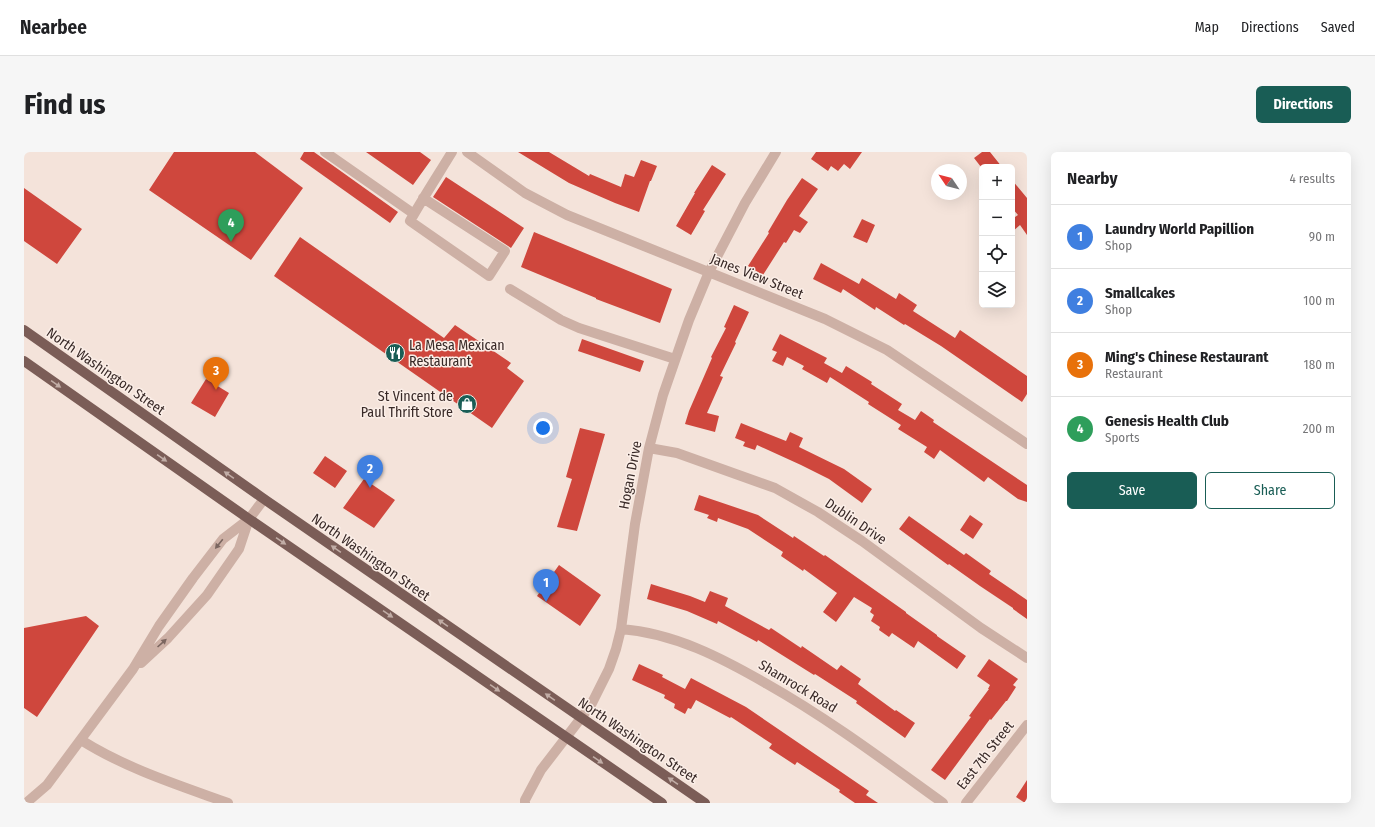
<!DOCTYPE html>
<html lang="en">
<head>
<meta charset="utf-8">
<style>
  :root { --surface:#fff; --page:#f6f6f6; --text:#202124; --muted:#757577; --line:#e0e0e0; --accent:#195d55 }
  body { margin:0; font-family:"Fira Sans Condensed",sans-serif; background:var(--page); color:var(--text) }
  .controls { position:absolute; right:12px; top:12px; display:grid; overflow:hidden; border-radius:6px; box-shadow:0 4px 16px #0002 }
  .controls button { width:36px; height:36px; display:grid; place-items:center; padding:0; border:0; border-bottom:1px solid var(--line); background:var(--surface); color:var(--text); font:20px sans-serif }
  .compass { position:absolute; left:907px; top:12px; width:36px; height:36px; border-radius:50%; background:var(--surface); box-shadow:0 4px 16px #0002; rotate:305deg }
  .you { position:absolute; left:519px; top:276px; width:14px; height:14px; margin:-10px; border:3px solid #fff; border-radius:50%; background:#1a73e8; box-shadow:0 0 0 6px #1a73e833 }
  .badge { display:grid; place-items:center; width:26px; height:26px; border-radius:50%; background:var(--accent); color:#fff; font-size:13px; font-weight:700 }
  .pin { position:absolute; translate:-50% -33px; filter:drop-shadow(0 1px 2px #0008) }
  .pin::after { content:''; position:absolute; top:21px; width:14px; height:12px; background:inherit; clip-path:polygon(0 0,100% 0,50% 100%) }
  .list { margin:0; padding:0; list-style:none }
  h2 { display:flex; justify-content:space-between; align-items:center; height:52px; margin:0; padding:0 16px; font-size:17px }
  h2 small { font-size:13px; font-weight:400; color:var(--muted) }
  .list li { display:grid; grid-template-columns:26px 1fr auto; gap:12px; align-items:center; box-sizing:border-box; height:64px; padding:0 16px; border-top:1px solid var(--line) }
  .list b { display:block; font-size:15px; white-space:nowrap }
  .list p { margin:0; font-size:13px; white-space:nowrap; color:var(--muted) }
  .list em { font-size:13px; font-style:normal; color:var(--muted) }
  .actions { display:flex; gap:8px; padding:12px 16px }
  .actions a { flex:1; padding:9px 0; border:1px solid var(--accent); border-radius:6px; text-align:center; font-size:14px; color:var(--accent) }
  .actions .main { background:var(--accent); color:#fff }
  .icon { flex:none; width:22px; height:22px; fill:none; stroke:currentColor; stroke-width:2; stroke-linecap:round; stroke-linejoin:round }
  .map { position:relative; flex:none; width:1003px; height:651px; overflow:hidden; border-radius:6px }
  header { display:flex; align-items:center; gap:24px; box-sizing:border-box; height:56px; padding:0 20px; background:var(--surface); border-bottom:1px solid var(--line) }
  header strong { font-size:19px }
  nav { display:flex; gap:22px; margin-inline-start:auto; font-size:14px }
  .intro { display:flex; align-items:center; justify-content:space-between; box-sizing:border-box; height:96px; padding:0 24px }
  h1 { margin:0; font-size:28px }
  .button { padding:10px 18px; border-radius:6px; background:var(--accent); color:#fff; font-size:14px; font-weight:700 }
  main { display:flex; gap:24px; padding:0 24px }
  aside { flex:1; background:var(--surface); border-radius:6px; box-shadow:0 4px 16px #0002 }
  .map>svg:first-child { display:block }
</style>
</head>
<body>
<header>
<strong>Nearbee</strong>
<nav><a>Map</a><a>Directions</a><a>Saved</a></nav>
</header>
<div class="intro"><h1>Find us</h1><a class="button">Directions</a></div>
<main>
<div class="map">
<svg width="1003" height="651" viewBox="0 0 1003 651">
  <rect width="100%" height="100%" fill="#f4e3da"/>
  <!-- building -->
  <path fill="#cf473d" d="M 150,0 L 231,0 L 279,36 L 227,108 L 125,38 Z
    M 280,0 L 290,0 L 374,60 L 366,71 L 276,7 Z
    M 342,0 L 396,0 L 407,8 L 389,33 Z
    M 494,0 L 525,0 L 565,24 L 566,22 L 597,35 L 601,22 L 610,25 L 617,8 L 633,14 L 627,29 L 626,29 L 615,60 L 591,51 L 545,31 Z
    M 792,0 L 838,0 L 826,17 L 820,12 L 814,19 L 807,14 L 804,19 L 787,7 Z
    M 958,0 L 966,0 L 978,15 L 957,15 L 950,6 Z
    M 688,13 L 702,22 L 679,58 L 681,59 L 667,83 L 652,74 L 671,41 L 670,41 Z
    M 422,25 L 500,76 L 487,96 L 409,45 Z
    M 778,26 L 794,37 L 775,64 L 784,70 L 776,81 L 770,78 L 762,91 L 760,90 L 739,123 L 724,114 L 745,81 L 744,80 L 763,48 Z
    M 988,28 L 1003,46 L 1003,83 L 996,73 L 988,80 L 988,67 L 994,63 L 988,56 Z
    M 0,36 L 58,77 L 33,112 L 0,89 Z
    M 838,67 L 851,73 L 843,91 L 829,85 Z
    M 510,80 L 648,137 L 636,171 L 572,147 L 572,146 L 497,115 Z
    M 276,85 L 420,186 L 431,173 L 487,211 L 483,216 L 500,229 L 468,276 L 250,124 Z
    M 797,111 L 835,132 L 838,126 L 872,147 L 875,141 L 893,153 L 889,159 L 931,186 L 936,178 L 1003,224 L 1003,242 L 998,250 L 917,194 L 881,172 L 880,173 L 852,155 L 851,158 L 819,137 L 817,141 L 789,127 Z
    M 710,153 L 725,160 L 711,190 L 712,191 L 696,224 L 699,225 L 683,261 L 695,264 L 691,280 L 661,272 L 665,259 L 688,206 L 687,205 L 702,176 L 700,175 Z
    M 756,182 L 803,206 L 800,211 L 818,221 L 822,214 L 848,230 L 847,232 L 878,252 L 874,258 L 891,268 L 897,259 L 910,268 L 909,270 L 1003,333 L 1003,350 L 994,347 L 964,325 L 960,330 L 916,298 L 910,307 L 900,300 L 903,295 L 874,277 L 877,273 L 844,252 L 845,250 L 806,225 L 803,231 L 778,217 L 780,214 L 763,205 L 759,214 L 748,209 L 753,200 L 748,198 Z
    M 558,187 L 620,209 L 616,220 L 554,199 Z
    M 182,227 L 205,241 L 191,265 L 167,251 Z
    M 717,271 L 762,289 L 766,280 L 779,286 L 775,295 L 820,317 L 848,337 L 838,351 L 805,327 L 777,313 L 733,293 L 731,298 L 719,294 L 721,290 L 711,286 Z
    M 556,276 L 581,282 L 553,379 L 533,375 L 548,327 L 542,325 Z
    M 301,304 L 323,319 L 311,336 L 289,321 Z
    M 340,327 L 371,348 L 350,376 L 319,356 Z
    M 675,343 L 734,363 L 769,386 L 770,384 L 800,404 L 801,403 L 882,460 L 882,461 L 913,483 L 913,484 L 942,504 L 933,517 L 894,489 L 890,496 L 868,481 L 865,485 L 855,478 L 856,475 L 847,469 L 850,463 L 846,460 L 848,456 L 830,445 L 812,470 L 799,460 L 813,441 L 780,417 L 779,419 L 757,404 L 759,400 L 724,377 L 694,366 L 693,370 L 683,366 L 685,363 L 670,358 Z
    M 946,363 L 959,372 L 949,387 L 936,378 Z
    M 885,364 L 940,403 L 942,401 L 967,419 L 965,422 L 1003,448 L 1003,467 L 989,457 L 989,456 L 956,434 L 925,412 L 924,413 L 875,377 Z
    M 535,413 L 577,443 L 556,474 L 513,444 Z
    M 627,432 L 666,444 L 681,450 L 686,439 L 704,446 L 701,454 L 745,478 L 747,476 L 777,496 L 778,494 L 813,518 L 817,513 L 837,527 L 834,532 L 871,559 L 872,558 L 891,571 L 881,586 L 832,551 L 833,549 L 791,522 L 790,523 L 734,488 L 733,490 L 694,469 L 693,472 L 663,459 L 623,447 Z
    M 62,464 L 75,474 L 13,565 L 0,556 L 0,476 Z
    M 965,507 L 994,527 L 989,533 L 992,535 L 983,549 L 982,549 L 967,568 L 966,567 L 921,628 L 907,618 L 947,565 L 945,564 L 965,537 L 964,537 L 966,533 L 953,524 Z
    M 615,512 L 639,523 L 638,525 L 661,537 L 667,526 L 722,555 L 845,639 L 842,643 L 854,651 L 831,651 L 815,640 L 816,638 L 773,610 L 771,613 L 745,596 L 748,592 L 707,565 L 706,566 L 672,548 L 667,557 L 664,556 L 661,562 L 650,556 L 651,552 L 640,546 L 641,543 L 608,528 Z
    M 1003,628 L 1003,651 L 1001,651 L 992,645 Z"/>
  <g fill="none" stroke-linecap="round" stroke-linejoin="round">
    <!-- minor -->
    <path stroke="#cdb0a5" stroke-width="10" d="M 301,0 L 390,62
      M 443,0 L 501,41 L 543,63 L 801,167 L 863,198 L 1003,292
      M 399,46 L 481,99 L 465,124 L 386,69 C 399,46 414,23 428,0
      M 486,137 L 537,168 L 555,176 L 651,207
      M 625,296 L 653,301 L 751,336 L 794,360 L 838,389 L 957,476 L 1003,506
      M 597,477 C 650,481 698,506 743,532 C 805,567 862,610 919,651
      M 117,511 L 144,486 L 183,443 L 215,397 L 225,367
      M 57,588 C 101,616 154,633 204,651
      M 2,651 L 23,633 L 109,517 L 135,474 L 169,426 L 199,387 L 225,367 L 240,347
      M 501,651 L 501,648 L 517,618 L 567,553 L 585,517 L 592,497 L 597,477 L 611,372 L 625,296 L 639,243 L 665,168 L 685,120 L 721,51 L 752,0
      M 942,651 L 1003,573"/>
    <!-- major -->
    <path stroke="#7b5d57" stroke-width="10" d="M 0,178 L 240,347 L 681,651
      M 0,209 L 225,367 L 638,651"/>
  </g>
  <!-- one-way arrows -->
  <defs><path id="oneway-solid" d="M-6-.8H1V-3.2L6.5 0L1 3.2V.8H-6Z"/></defs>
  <g fill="#c1ada6">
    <use href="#oneway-solid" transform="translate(32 232) rotate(35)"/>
    <use href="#oneway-solid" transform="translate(138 306) rotate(35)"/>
    <use href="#oneway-solid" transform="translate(205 323) rotate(-145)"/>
    <use href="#oneway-solid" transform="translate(257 389) rotate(34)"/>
    <use href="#oneway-solid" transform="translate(312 397) rotate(-145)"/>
    <use href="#oneway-solid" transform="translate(364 462) rotate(34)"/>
    <use href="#oneway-solid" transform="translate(419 471) rotate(-145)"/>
    <use href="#oneway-solid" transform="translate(471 536) rotate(35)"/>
    <use href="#oneway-solid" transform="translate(526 545) rotate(-145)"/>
    <use href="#oneway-solid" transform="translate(574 608) rotate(34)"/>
    <use href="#oneway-solid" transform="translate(649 629) rotate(-146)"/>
  </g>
  <g fill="#7b6660">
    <use href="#oneway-solid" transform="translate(195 392) rotate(129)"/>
    <use href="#oneway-solid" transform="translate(138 491) rotate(-42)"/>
  </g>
  <!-- icons -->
  <defs>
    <g id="restaurant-disc" transform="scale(1)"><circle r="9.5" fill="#195d55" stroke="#fbeee7"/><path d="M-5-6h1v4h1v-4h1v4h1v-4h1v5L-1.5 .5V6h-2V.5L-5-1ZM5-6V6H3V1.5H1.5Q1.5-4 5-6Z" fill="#fff"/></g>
    <g id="shop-disc" transform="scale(1)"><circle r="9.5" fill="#195d55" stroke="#fbeee7"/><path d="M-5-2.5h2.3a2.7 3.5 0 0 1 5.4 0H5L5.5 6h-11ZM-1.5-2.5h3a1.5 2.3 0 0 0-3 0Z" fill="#fff"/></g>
  </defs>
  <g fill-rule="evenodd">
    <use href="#restaurant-disc" x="371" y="201"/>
    <use href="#shop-disc" x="443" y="252"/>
  </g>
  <g text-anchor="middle" stroke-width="3" stroke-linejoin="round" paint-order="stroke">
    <!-- street labels -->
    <g font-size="14" fill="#382927" stroke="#fbeee7">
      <text transform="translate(733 124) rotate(22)" y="5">Janes View Street</text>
      <text transform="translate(82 219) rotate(35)" y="5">North Washington Street</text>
      <text transform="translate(606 323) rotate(-79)" y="5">Hogan Drive</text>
      <text transform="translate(832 369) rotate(34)" y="5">Dublin Drive</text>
      <text transform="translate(347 405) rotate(35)" y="5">North Washington Street</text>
      <text transform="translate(774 534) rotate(31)" y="5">Shamrock Road</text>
      <text transform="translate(614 588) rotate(34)" y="5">North Washington Street</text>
      <text transform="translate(961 603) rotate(-52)" y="5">East 7th Street</text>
    </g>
    <!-- poi labels -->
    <g font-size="14" fill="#382927" stroke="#fbeee7" text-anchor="start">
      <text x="385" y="198">La Mesa Mexican<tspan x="385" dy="16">Restaurant</tspan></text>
      <text x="429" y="249" text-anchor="end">St Vincent de<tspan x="429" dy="16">Paul Thrift Store</tspan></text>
    </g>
  </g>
</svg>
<div class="controls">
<button>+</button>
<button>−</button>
<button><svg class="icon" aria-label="locate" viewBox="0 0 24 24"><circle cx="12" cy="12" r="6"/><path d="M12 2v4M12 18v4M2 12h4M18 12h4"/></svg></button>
<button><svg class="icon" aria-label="layers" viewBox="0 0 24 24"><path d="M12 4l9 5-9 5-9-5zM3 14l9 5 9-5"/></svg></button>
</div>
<svg class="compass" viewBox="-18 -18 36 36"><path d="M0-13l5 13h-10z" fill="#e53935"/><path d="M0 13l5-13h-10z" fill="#757577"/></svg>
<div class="you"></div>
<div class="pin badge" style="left:522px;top:450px;background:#3f7fe0">1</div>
<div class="pin badge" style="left:346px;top:336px;background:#3f7fe0">2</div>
<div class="pin badge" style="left:192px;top:238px;background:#e8710a">3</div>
<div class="pin badge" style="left:207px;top:90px;background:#2e9e5b">4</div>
</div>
<aside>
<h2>Nearby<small>4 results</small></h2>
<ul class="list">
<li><span class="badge" style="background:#3f7fe0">1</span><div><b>Laundry World Papillion</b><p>Shop</p></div><em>90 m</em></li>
<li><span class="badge" style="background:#3f7fe0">2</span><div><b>Smallcakes</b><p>Shop</p></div><em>100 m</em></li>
<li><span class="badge" style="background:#e8710a">3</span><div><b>Ming's Chinese Restaurant</b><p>Restaurant</p></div><em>180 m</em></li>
<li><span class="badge" style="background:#2e9e5b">4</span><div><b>Genesis Health Club</b><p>Sports</p></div><em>200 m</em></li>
</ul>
<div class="actions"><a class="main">Save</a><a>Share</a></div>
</aside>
</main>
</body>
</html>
